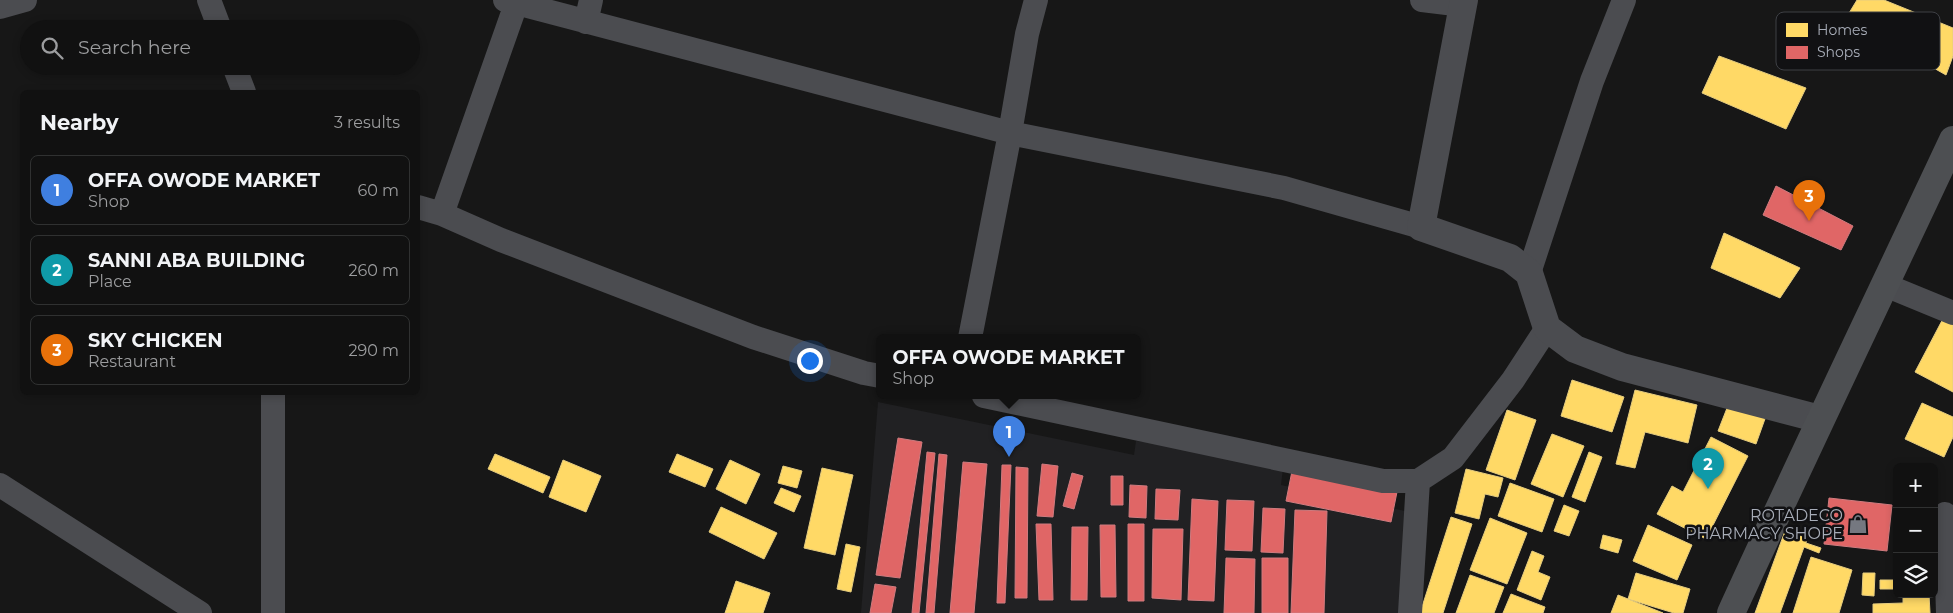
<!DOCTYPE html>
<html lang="en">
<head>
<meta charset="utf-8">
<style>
  :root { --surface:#111; --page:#1e1f1f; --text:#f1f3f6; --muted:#9c9d9f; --line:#303131; --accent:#757880 }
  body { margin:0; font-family:Montserrat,sans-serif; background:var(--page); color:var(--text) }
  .controls { position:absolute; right:15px; bottom:15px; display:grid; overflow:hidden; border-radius:8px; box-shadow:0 2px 8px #0003 }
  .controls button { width:45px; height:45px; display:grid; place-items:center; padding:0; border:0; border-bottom:1px solid var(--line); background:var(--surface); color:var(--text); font:25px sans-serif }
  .you { position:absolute; left:809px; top:360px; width:18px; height:18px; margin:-12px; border:4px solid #fff; border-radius:50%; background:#1a73e8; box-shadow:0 0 0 8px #1a73e833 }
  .badge { display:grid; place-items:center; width:32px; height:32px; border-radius:50%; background:var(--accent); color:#fff; font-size:16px; font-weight:700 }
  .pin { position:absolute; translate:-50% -41px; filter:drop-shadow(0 1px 2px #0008) }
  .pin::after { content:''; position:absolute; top:26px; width:18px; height:15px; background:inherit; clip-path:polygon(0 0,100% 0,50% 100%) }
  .popup { position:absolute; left:876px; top:334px; width:265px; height:65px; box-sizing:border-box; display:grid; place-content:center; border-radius:8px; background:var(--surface); filter:drop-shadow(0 1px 4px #0005); font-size:16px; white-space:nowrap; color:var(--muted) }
  .popup b { font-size:19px; color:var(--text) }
  .popup::after { content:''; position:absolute; left:50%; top:100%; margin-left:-10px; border:10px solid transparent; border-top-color:var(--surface) }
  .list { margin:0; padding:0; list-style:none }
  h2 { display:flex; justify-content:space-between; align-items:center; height:65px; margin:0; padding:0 20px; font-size:21px }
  h2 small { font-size:16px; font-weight:400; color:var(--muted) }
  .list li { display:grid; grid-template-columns:32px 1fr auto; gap:15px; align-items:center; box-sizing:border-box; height:70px; margin:0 10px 10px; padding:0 10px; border:1px solid var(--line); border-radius:8px }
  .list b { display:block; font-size:19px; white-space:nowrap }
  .list p { margin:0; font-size:16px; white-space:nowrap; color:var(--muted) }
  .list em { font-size:16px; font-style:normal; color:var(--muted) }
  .icon { flex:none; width:28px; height:28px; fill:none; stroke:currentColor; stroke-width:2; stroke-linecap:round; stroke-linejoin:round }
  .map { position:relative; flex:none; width:1953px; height:613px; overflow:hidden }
  .search { position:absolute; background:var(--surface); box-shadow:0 2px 8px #0003; left:20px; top:20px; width:400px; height:55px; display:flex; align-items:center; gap:12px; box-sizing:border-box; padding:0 18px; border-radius:28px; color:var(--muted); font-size:19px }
  .panel { position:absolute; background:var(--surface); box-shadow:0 2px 8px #0003; left:20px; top:90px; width:400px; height:305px; border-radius:8px }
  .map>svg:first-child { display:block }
</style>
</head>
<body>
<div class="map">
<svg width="1953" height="613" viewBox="0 0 1953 613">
  <rect width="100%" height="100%" fill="#171717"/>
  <!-- built -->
  <path fill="#212123" d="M 878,402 L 1134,455 L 1136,441 L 1244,451 L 1284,460 L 1281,485 L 1410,512 L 1400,613 L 861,613 Z"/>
  <!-- homes -->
  <path fill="#ffd966" stroke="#e5cc7f" d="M 1857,0 L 1884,0 L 1953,28 L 1953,56 L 1946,75 L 1846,18 Z
    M 1719,56 L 1806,88 L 1786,129 L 1702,93 Z
    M 1724,233 L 1800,268 L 1780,298 L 1711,268 Z
    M 1947,311 L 1953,314 L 1953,392 L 1915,372 Z
    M 1572,380 L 1624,397 L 1612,432 L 1561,416 Z
    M 1635,390 L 1697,405 L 1688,443 L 1645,432 L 1635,468 L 1616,464 Z
    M 1729,403 L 1766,416 L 1756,444 L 1718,431 Z
    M 1922,403 L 1953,417 L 1953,437 L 1944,457 L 1905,439 Z
    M 1507,410 L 1536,420 L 1515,480 L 1486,470 Z
    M 1552,434 L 1584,446 L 1563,497 L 1531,484 Z
    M 1711,437 L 1748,456 L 1706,539 L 1657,514 L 1672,486 L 1683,492 Z
    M 1589,452 L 1602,457 L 1585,502 L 1572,497 Z
    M 495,454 L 550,477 L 543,493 L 488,469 Z
    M 677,454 L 713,469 L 705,487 L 669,472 Z
    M 563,460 L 601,476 L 586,512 L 549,497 Z
    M 730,460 L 760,474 L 746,504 L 716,489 Z
    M 783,466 L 802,471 L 797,488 L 778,483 Z
    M 822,468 L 853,475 L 835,555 L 804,548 Z
    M 1466,469 L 1503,478 L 1498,497 L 1485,494 L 1479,519 L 1455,513 Z
    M 1510,483 L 1554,499 L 1542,532 L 1498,516 Z
    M 781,488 L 801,496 L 794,512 L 774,503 Z
    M 1564,505 L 1579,511 L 1569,536 L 1554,531 Z
    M 721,507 L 777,533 L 764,559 L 709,532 Z
    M 1451,517 L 1472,524 L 1443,613 L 1420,613 Z
    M 1490,518 L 1527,533 L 1507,584 L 1470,570 Z
    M 1648,525 L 1692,545 L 1677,580 L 1633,561 Z
    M 1785,531 L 1807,538 L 1806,543 L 1821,548 L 1819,553 L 1804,547 L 1780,613 L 1755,613 Z
    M 1603,535 L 1622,540 L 1618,553 L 1600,548 Z
    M 846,544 L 860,547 L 851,592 L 837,589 Z
    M 1532,551 L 1544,556 L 1538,572 L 1550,577 L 1541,600 L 1517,590 Z
    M 1811,557 L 1852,570 L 1839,613 L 1793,613 Z
    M 1636,573 L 1690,589 L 1683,613 L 1674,613 L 1628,599 Z
    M 1863,573 L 1875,573 L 1874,596 L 1862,595 Z
    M 1470,575 L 1504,587 L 1494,613 L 1456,613 Z
    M 1880,580 L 1894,580 L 1894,589 L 1880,589 Z
    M 736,581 L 770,593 L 763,613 L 725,613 Z
    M 1511,594 L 1545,607 L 1543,613 L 1503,613 Z
    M 1903,594 L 1929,594 L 1930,613 L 1873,613 L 1873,604 L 1903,603 Z
    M 1618,595 L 1663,613 L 1611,613 Z"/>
  <!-- shops -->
  <path fill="#e06666" stroke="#cf7b7f" d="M 1776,186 L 1853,226 L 1841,250 L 1763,215 Z
    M 898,438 L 922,442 L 900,578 L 876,575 Z
    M 927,452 L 935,453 L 919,613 L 912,613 Z
    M 939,454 L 947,455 L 934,613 L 926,613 Z
    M 963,462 L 987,464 L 974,613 L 950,613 Z
    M 1042,464 L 1058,466 L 1053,517 L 1037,516 Z
    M 1002,465 L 1011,465 L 1005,603 L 997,603 Z
    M 1293,466 L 1398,487 L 1391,522 L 1286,501 Z
    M 1016,467 L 1028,468 L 1027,598 L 1015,598 Z
    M 1072,473 L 1083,476 L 1074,509 L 1063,506 Z
    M 1111,476 L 1123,476 L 1123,505 L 1111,505 Z
    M 1130,485 L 1147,486 L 1146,518 L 1129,517 Z
    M 1156,489 L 1180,490 L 1178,520 L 1155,519 Z
    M 1829,498 L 1892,505 L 1887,551 L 1824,544 Z
    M 1192,499 L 1218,501 L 1214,601 L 1188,600 Z
    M 1227,500 L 1254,501 L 1252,551 L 1225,550 Z
    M 1263,508 L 1285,509 L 1283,553 L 1261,552 Z
    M 1295,510 L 1327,511 L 1324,613 L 1291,613 Z
    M 1036,524 L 1051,524 L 1053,600 L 1039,600 Z
    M 1128,524 L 1144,524 L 1144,601 L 1128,601 Z
    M 1100,525 L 1115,525 L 1116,597 L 1101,597 Z
    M 1072,527 L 1088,527 L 1087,600 L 1071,600 Z
    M 1153,529 L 1183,529 L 1181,600 L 1152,598 Z
    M 1226,558 L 1255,559 L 1254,613 L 1224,613 Z
    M 1262,558 L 1288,558 L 1288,613 L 1262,613 Z
    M 875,584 L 896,587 L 891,613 L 870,613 Z"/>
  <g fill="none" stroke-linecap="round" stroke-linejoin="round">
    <!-- minor -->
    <path stroke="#4b4c50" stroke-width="24" d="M 209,0 L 220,29
      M 505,0 L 1010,133 L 1284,188 L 1421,227
      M 1422,0 L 1463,5
      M 0,7 L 25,0
      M 586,22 L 591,0
      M 234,66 L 244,92
      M 418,207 L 442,214 L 501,240 L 753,337 L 864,373 L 880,376
      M 442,214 L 516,4
      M 1529,273 L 1592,81 L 1624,0
      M 1885,285 L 1953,313
      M 970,338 L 1010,133 L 1027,34 L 1036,0
      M 273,392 L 273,613
      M 984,396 L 1383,481 L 1418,481 L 1453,458 L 1513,380 L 1547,328
      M 0,485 L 200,613
      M 1945,514 L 1948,613
      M 1410,613 L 1418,481"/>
    <!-- tertiary -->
    <path stroke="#4b4c50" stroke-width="28" d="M 1464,0 L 1421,227 L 1510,258 L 1529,273 L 1547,328 L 1575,349 L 1622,367 L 1820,419"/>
    <!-- primary -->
    <path stroke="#4d4f52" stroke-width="28" d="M 1731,613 C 1803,455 1879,298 1953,140"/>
  </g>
  <!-- icons -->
  <defs>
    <g id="shop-bare" transform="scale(1.5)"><path d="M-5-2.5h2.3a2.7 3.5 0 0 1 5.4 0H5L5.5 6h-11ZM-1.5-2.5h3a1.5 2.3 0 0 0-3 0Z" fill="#757880" stroke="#111113" stroke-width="2.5" paint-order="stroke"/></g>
  </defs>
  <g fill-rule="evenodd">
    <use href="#shop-bare" x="1858" y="524"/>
  </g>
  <g text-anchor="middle" stroke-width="5" stroke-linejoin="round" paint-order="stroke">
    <!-- poi labels -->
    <g font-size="16" fill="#a8adb8" stroke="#111113" text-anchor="end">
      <text x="1843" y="521">ROTADECO<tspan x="1843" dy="18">PHARMACY SHOPE</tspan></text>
    </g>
  </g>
  <!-- legend -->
  <rect x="1776" y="12" width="164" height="58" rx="8" fill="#111113" stroke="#3e4045" stroke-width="1"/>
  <rect x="1786" y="23" width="22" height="14" fill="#ffd966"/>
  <rect x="1786" y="46" width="22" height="13" fill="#e06666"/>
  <g font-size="14" fill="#a8adb8">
    <text x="1817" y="35">Homes</text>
    <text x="1817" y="57">Shops</text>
  </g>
</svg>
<div class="controls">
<button>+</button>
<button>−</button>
<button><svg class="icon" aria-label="layers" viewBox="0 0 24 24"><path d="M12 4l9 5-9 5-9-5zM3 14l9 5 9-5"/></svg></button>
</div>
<div class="you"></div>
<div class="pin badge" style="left:1009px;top:457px;background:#3f7fe0">1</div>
<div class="popup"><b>OFFA OWODE MARKET</b>Shop</div>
<div class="pin badge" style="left:1708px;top:489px;background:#0f9aa8">2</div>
<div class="pin badge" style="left:1809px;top:221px;background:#e8710a">3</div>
<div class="search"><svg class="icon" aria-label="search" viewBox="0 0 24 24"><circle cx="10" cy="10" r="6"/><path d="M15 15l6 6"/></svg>Search here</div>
<section class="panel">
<h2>Nearby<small>3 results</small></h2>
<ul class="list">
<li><span class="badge" style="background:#3f7fe0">1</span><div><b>OFFA OWODE MARKET</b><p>Shop</p></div><em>60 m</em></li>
<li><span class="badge" style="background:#0f9aa8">2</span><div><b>SANNI ABA BUILDING</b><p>Place</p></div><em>260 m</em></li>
<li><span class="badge" style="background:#e8710a">3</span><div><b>SKY CHICKEN</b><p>Restaurant</p></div><em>290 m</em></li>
</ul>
</section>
</div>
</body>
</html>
